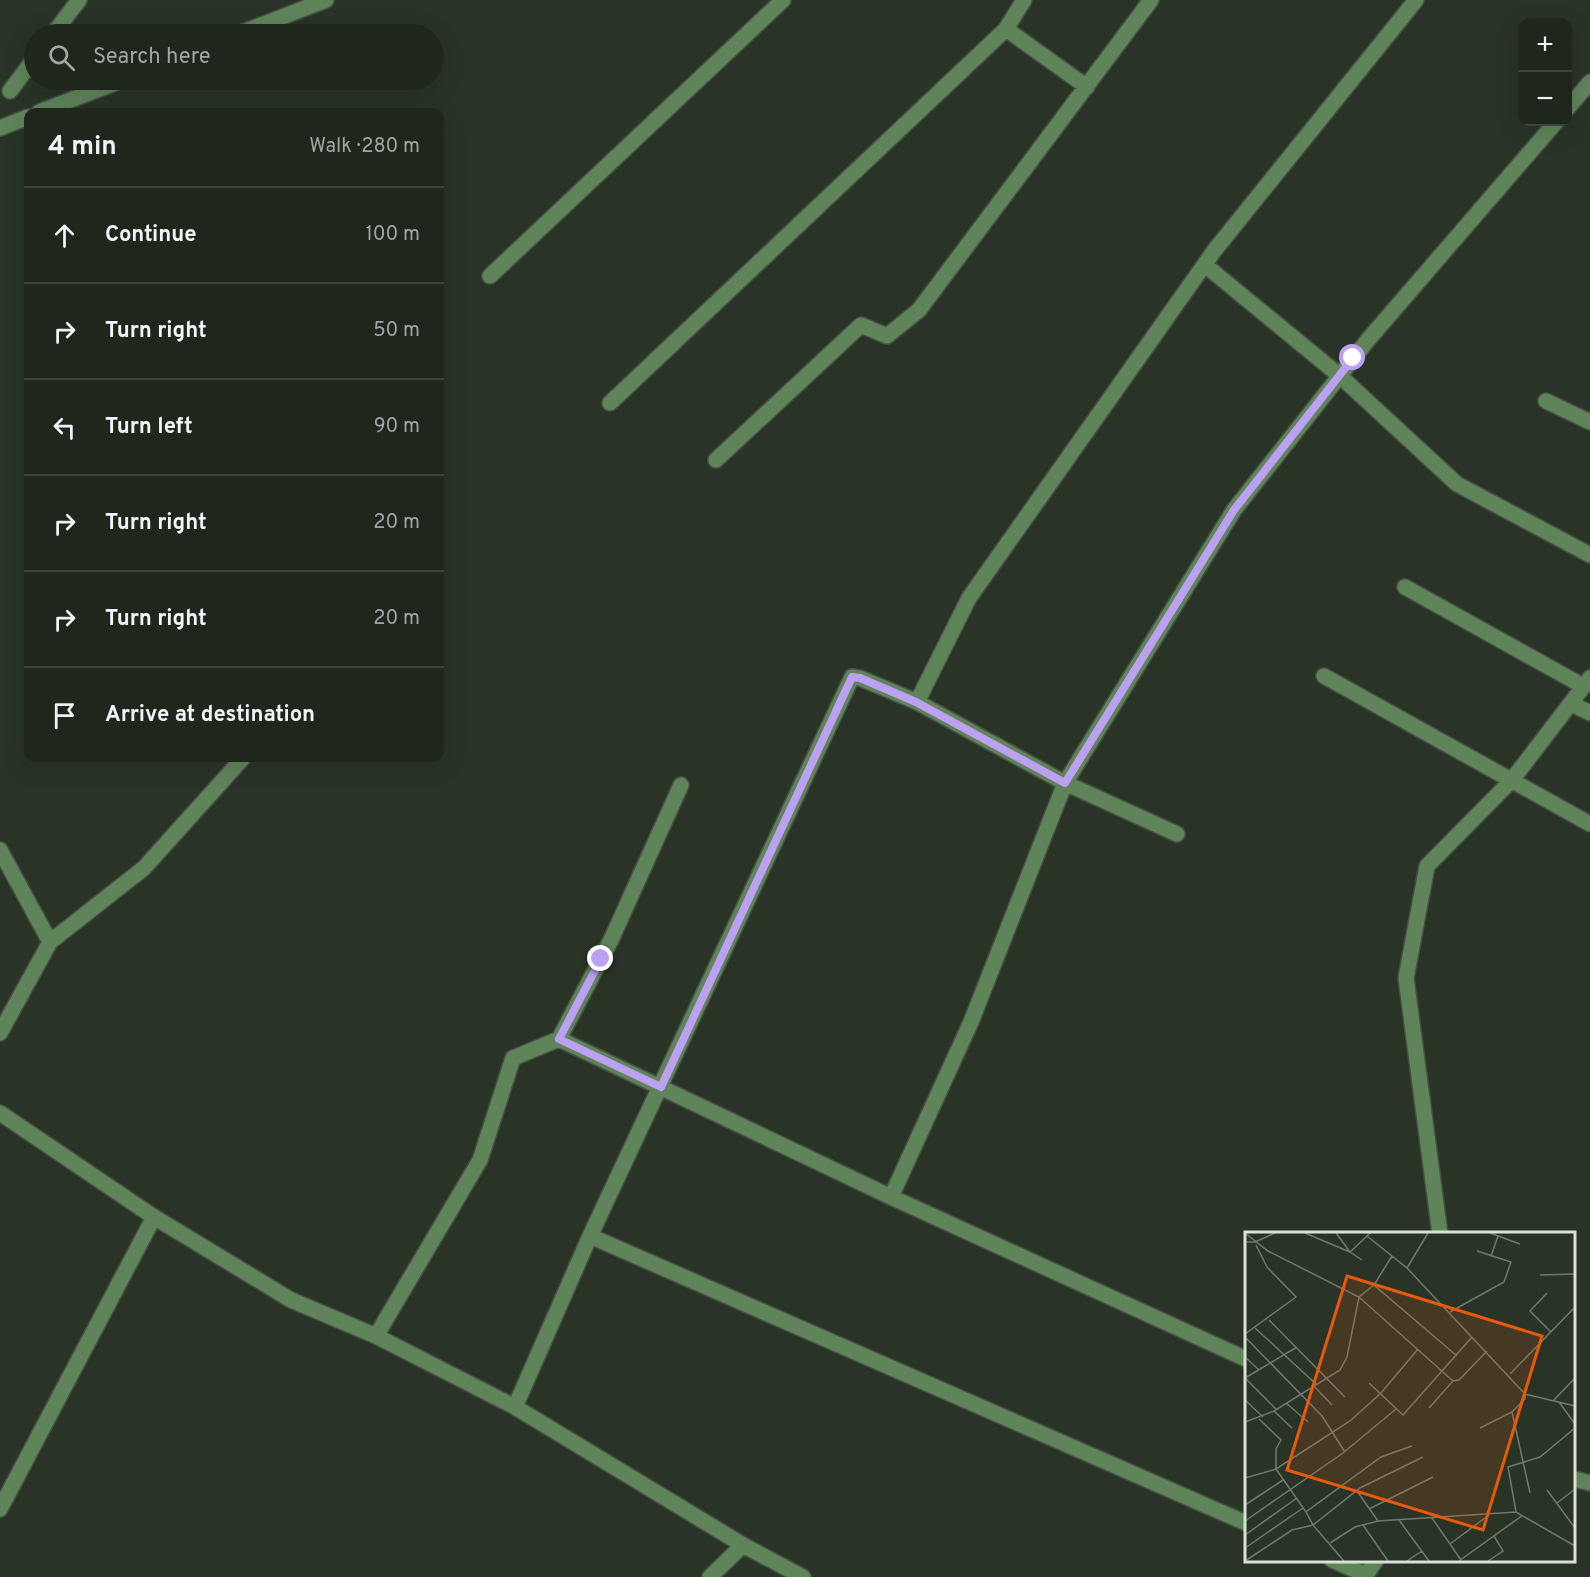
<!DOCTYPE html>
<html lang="en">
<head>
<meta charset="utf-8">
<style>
  :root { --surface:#1f271d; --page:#272f26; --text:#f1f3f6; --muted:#a1a5a4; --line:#3c443b }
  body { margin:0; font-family:Overpass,sans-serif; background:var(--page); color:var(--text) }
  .controls { position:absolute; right:18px; top:18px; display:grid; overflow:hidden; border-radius:12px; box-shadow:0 6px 24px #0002 }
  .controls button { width:54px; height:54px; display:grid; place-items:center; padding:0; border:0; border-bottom:2px solid var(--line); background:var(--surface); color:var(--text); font:30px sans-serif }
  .stop { position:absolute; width:18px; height:18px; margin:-14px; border:4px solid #bca0f2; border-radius:50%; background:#fff }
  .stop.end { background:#bca0f2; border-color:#fff; box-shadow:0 2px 6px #0008 }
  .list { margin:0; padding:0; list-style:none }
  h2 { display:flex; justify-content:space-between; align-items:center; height:78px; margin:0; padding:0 24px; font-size:26px }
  h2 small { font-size:20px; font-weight:400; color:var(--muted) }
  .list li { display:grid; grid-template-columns:39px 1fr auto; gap:18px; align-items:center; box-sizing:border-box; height:96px; padding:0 24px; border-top:2px solid var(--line) }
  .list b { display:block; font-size:22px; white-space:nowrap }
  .list em { font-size:20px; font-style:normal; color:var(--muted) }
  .icon { flex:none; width:33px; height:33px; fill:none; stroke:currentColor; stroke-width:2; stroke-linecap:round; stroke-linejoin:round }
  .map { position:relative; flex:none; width:1590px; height:1577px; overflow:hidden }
  .search { position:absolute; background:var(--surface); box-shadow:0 6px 24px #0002; left:24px; top:24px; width:420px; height:66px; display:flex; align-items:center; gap:15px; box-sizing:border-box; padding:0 21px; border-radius:33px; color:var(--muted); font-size:22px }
  .panel { position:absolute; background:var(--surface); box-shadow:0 6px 24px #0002; left:24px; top:108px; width:420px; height:654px; border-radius:12px }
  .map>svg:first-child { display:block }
</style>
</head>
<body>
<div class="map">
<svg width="1590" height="1577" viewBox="0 0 1590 1577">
  <rect width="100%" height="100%" fill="#293427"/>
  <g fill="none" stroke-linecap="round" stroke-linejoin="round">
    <!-- minor casing -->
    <g stroke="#455043" stroke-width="18">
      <path id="minor" d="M 1006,29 L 1087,87
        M 53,34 L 79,0
        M 238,34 L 326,0
        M 10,91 L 34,59
        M 1568,108 L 1590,82
        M 39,112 L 123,80
        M 0,128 L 28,117
        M 1205,265 L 1340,376 L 1457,484 L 1590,555
        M 490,276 L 783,0
        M 1546,401 L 1590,422
        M 610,403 L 1006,29 L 1024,0
        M 716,460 L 861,325 L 887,336 L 919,310 L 1151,0
        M 1405,587 L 1583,686
        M 1324,676 L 1590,824
        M 917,702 L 969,598 L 1214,251 L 1416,0
        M 1572,704 L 1590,713
        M 0,850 L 50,942
        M 0,1033 L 50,942 L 144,868 L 243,758
        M 559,1039 L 611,940 L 681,785
        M 0,1113 L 154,1217 L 291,1300 L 376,1336 L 515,1407 L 743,1545 L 803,1577
        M 891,1197 L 971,1022 L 1065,783 L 1234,510 L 1367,341 L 1556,122
        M 1440,1234 L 1406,978 L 1427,866 L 1512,780 L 1590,678
        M 590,1236 L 1246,1523
        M 376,1336 L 480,1160 L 513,1058 L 559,1039 L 891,1197 L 1246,1359
        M 515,1407 L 590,1236 L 852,677 L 860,678 L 917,702 L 1065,783 L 1177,834
        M 1574,1479 L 1590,1483
        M 0,1509 L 154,1217
        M 1332,1560 L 1366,1575 L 1365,1577
        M 1366,1575 L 1376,1560
        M 710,1577 L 743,1545"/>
    </g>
    <!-- minor -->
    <use href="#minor" stroke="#5f845a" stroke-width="15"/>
  </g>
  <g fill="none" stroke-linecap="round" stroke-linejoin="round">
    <!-- route -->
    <path stroke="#bca0f2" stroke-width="8" d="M 601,959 L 559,1039 L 661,1087 L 852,677 L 860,678 L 916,702 L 1065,783 L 1234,510 L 1353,358"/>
  </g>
  <!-- overview -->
  <g transform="translate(1245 1232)">
    <rect width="330" height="330" fill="#293427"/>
    <path fill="none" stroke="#70796e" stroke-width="1.5" d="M 0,1 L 23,19 L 114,65 L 208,149 L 214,148 L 242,119M 60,1 L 105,20 L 122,4M 91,1 L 105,20 L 117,28M 125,1 L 122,4 L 162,36 L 280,162 L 330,174M 245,1 L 275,12M 0,10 L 10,10 L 30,1M 147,24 L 129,53 L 212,124M 246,24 L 253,4M 162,36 L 183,1M 295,43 L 330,42M 302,61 L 285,79 L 306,100M 205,80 L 259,50 L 266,30 L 232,19M 24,88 L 100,165M 10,96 L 71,152M 0,102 L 51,65 L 22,35 L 11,13M 0,105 L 77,184 L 100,220M 0,125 L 14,138M 265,142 L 330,75M 0,146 L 52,115M 0,146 L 31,177M 124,151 L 158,183 L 227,105M 69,154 L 87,173M 0,168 L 18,185M 308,169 L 330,146M 314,170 L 330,192M 41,171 L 63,190M 184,176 L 208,149M 29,179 L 47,196M 267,180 L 285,261M 14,187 L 36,208 L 31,217 L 31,237 L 61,280M 0,190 L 29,179 L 95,138 L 102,125 L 114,65 L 129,53M 235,196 L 267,180 L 280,167 L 280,162M 167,214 L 136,225 L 61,280 L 68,293 L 115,256 L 178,225M 0,246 L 31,237 L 105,189 L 136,161 L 173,117M 302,258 L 330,296M 112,259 L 133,289M 312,271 L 330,257M 0,273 L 38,248M 124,277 L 188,245M 271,280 L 263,235 L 295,225 L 330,196M 187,286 L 216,328M 154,288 L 184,329M 0,289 L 98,221 L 151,177M 118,293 L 143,329M 0,303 L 52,266M 85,311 L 110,295 L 133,289 L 271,280 L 330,314M 205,312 L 240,286M 0,316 L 58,276M 0,329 L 47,298 L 68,293 L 99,329M 162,329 L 177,319M 214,329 L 278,283M 243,329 L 258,319 L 249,304"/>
    <path fill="#e8590c" fill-opacity="0.15" stroke="#e8590c" stroke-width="3" d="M 102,44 L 297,104 L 238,298 L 42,238 Z"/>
    <rect width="330" height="330" fill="none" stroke="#dae1d9" stroke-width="3"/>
  </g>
</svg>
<div class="controls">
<button>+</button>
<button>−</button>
</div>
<div class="stop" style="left:1353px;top:358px"></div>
<div class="stop end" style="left:601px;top:959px"></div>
<div class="search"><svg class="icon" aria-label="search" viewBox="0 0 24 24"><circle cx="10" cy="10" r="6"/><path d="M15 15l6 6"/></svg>Search here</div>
<section class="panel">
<h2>4 min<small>Walk · 280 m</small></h2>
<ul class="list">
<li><svg class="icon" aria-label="ahead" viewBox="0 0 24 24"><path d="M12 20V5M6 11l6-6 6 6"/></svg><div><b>Continue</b></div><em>100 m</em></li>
<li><svg class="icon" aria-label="right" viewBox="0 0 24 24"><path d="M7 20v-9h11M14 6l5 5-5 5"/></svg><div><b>Turn right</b></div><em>50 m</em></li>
<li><svg class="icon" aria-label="left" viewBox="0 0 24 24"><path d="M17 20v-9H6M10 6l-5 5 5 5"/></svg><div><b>Turn left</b></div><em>90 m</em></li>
<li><svg class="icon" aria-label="right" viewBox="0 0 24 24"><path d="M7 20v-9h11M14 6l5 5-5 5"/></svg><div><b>Turn right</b></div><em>20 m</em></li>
<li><svg class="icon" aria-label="right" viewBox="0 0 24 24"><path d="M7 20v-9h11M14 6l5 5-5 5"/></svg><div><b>Turn right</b></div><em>20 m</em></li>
<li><svg class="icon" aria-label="arrive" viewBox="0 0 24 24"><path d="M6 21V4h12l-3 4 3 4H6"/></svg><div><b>Arrive at destination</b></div></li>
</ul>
</section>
</div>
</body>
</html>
